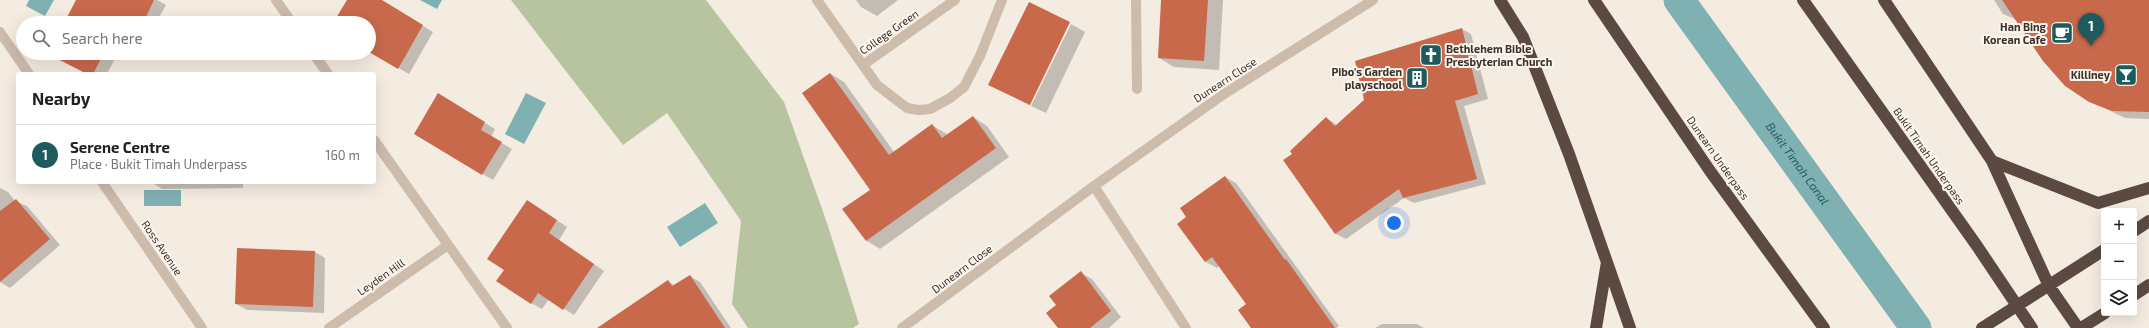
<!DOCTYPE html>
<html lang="en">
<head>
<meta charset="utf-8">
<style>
  :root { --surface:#fff; --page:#f6f6f6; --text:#202124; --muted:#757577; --line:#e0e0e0; --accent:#1f5a5e }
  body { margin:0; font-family:"Exo 2",sans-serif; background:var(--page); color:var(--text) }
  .controls { position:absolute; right:12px; bottom:12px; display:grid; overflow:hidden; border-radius:4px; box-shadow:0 4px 16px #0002 }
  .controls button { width:36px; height:36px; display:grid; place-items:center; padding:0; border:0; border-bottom:1px solid var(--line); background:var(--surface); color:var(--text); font:20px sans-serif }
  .you { position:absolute; left:1394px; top:223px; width:14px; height:14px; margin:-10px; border:3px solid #fff; border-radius:50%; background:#1a73e8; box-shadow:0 0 0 6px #1a73e833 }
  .badge { display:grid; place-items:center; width:26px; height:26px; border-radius:50%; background:var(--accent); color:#fff; font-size:13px; font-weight:700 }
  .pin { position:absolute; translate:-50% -33px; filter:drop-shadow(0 1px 2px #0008) }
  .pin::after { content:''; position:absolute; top:21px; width:14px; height:12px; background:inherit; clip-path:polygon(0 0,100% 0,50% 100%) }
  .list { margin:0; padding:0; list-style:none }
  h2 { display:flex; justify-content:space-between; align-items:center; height:52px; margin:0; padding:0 16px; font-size:17px }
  h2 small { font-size:13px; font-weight:400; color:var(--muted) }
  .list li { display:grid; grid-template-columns:26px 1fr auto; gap:12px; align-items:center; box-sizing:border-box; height:60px; padding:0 16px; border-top:1px solid var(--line) }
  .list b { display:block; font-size:15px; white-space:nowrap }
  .list p { margin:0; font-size:13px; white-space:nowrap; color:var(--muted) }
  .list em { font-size:13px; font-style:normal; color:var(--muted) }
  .icon { flex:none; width:22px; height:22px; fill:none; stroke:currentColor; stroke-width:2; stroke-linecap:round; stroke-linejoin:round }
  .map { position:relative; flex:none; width:2149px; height:328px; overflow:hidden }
  .search { position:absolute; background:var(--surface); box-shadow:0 4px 16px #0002; left:16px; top:16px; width:360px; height:44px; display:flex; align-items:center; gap:10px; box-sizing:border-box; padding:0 14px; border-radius:22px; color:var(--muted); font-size:15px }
  .panel { position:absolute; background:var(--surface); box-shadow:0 4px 16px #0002; left:16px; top:72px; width:360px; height:112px; border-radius:4px }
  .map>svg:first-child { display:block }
</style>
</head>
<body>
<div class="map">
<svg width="2149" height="328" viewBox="0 0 2149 328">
  <rect width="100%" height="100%" fill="#f4ebe1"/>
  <!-- green -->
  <path fill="#b8c4a0" d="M 511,0 L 706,0 L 784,102 L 827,223 L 859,324 L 853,328 L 748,328 L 732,304 L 741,221 L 667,113 L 623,145 Z"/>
  <!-- water -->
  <path fill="#7fb0b2" d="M 29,0 L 54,0 L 45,16 L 26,6 Z
    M 420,0 L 442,0 L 437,9 Z
    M 526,93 L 546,103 L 524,144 L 505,134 Z
    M 144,190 L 181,190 L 181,206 L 144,206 Z
    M 705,203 L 718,223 L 680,247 L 667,227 Z"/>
  <!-- shadow -->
  <path fill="#0003" d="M 77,0 L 157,0 L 166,5 L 156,23 L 65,23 Z
    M 348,0 L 380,0 L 433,32 L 409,74 L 369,51 L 369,23 L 343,23 Z
    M 856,0 L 898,0 L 877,16 L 861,7 Z
    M 1162,0 L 1223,0 L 1219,70 L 1174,67 L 1159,58 Z
    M 1994,0 L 2149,0 L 2149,119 L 2125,118 L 2090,101 L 2017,20 L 2003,14 Z
    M 1069,23 L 1029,105 L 989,84 Z
    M 1071,24 L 1085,32 L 1046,113 L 1031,106 Z
    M 1462,29 L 1471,34 L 1488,99 L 1464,106 L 1486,184 L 1414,203 L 1404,198 L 1346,239 L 1336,234 L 1285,160 L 1293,154 L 1326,118 L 1337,125 Z
    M 50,53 L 118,53 L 107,74 L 88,74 Z
    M 831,74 L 844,82 L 894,152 L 932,125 L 948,135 L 973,117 L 987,126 L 1009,157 L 880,249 L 867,241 L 871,190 Z
    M 438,94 L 495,129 L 491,137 L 512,149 L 493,180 L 415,134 Z
    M 1225,177 L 1236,183 L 1339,326 L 1336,328 L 1252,328 L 1248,304 L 1220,265 L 1217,268 L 1206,262 L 1178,224 L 1187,217 Z
    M 151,182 L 243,182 L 243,188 L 162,189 Z
    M 0,188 L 8,192 L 15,201 L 27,206 L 60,245 L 10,288 L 0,282 Z
    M 537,207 L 567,227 L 559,240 L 604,271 L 574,315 L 549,299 L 542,309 L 531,303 L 505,269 Z
    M 315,252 L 325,258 L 324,313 L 247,310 L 236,304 Z
    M 1081,273 L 1092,279 L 1121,317 L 1109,328 L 1059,328 Z
    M 690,276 L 700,282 L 731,328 L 625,328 L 668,281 L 675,286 Z
    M 1382,324 L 1417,324 L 1424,328 L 1375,328 Z"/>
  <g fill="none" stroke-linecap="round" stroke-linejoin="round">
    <!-- canal -->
    <path stroke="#7fb0b2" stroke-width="31" id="s1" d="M 1679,0 L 1916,328"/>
  </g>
  <!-- building -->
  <path fill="#c8694b" d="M 76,0 L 154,0 L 143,23 L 64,23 Z
    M 347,0 L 382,0 L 423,25 L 398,69 L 369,52 L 369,23 L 333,23 Z
    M 1161,0 L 1208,0 L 1204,61 L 1158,58 Z
    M 2002,0 L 2149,0 L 2149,112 L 2112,111 L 2089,102 L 2065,86 L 2043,61 Z
    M 1029,2 L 1070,22 L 1030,105 L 988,85 Z
    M 1462,28 L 1478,94 L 1455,101 L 1477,179 L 1403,198 L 1399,189 L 1335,234 L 1283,160 L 1292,154 L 1290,151 L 1326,117 L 1335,126 L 1364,100 L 1355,61 Z
    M 104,53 L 93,74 L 87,74 L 48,54 Z
    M 830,73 L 889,155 L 932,124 L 942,138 L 973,116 L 996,148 L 866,241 L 842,209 L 870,190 L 802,93 Z
    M 438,93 L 485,122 L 481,130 L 502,142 L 482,175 L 414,134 Z
    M 1225,176 L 1285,260 L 1286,259 L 1335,328 L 1251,328 L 1238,310 L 1246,304 L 1212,257 L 1205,262 L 1177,224 L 1186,217 L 1180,208 Z
    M 16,199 L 50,239 L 0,282 L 0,211 Z
    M 527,200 L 557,220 L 549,233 L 594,264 L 563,310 L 538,293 L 531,304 L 496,281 L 504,270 L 487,259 Z
    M 237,248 L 315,251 L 313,307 L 235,304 Z
    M 1081,271 L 1111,311 L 1090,328 L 1058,328 L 1046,313 L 1056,305 L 1049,296 Z
    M 690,275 L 725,328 L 597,328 L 668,280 L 672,286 Z"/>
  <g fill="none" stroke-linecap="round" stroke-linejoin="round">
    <!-- street -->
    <path stroke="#cdbbac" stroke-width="10" d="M 276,0 L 292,23
      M 817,0 L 877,85 L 907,108 L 919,110 L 930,109 L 950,98 L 964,87 L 980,56 L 1002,0
      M 1136,0 L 1137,89
      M 0,32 L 29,74
      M 313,53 L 328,74
      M 863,65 L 955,0
      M 374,140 L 507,328
      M 102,182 L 202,328
      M 1094,186 L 1186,328
      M 329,328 L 448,245
      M 902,328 L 1094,186 L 1224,94 L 1373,0"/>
    <!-- highway -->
    <path stroke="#5c4a42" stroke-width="12" d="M 1500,0 L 1523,37 L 1569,154 L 1630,328
      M 1594,0 L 1710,171 L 1824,328
      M 1803,0 L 1977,246 L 2032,328
      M 1884,0 L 1992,161 L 2049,286 L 2078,328
      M 1992,161 L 2098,203 L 2149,188
      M 2134,231 L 2149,221
      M 2134,295 L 2149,285
      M 1596,328 L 1607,262
      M 1982,328 L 2104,250
      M 2081,328 L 2105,313"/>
  </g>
  <!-- icons -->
  <defs>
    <g id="cafe-square" transform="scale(1.15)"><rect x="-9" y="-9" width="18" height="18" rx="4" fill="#1f5a5e" stroke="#fbf5ee"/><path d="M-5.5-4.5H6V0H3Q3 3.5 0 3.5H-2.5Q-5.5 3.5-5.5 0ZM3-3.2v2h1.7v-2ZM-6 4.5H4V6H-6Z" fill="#fff"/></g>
    <g id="church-square" transform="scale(1.15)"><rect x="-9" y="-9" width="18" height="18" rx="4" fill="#1f5a5e" stroke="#fbf5ee"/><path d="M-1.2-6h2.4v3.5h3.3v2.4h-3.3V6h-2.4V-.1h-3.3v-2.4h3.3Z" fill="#fff"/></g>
    <g id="bar-square" transform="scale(1.15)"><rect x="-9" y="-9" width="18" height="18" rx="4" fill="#1f5a5e" stroke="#fbf5ee"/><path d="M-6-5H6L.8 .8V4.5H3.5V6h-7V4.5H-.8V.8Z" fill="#fff"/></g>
    <g id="building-square" transform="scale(1.15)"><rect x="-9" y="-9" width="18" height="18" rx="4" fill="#1f5a5e" stroke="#fbf5ee"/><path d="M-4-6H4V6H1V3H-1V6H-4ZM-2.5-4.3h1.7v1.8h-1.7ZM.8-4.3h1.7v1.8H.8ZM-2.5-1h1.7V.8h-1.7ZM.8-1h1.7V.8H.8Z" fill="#fff"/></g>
  </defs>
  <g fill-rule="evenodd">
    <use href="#cafe-square" x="2062" y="33"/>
    <use href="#church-square" x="1431" y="55"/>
    <use href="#bar-square" x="2126" y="75"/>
    <use href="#building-square" x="1417" y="78"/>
  </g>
  <g text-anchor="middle" stroke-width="4" stroke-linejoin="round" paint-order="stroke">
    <!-- poi labels -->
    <g font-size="11" font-weight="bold" fill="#3b302b" stroke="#fbf5ee" text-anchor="end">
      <text x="2046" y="31">Han Bing<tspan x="2046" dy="13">Korean Cafe</tspan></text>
      <text x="1446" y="53" text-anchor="start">Bethlehem Bible<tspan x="1446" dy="13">Presbyterian Church</tspan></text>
      <text x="1402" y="76">Pibo's Garden<tspan x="1402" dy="13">playschool</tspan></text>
      <text x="2110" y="79">Killiney</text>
    </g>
    <!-- street labels -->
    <g font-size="11" fill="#3b302b" stroke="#fbf5ee">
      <text transform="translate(889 32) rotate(-35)" y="4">College Green</text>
      <text transform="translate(1225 80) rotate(-33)" y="4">Dunearn Close</text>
      <text transform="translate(1929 156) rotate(55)" y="4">Bukit Timah Underpass</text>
      <text transform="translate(1718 158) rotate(55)" y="4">Dunearn Underpass</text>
      <text transform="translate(162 248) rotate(56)" y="4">Ross Avenue</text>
      <text transform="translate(962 269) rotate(-37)" y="4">Dunearn Close</text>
      <text transform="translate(381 277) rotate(-35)" y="4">Leyden Hill</text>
    </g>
    <!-- water labels -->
    <g font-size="12" font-style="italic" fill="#1f5a5e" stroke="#fbf5ee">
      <text dy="4" stroke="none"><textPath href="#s1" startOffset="202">Bukit Timah Canal</textPath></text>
    </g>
  </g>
</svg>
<div class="controls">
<button>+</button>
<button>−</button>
<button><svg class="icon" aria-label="layers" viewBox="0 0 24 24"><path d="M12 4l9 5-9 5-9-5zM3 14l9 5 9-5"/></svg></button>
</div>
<div class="you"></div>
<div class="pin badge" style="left:2091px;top:46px">1</div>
<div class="search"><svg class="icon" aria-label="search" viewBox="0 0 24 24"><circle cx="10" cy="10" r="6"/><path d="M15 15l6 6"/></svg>Search here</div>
<section class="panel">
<h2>Nearby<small></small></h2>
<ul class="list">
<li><span class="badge">1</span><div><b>Serene Centre</b><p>Place · Bukit Timah Underpass</p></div><em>160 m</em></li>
</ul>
</section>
</div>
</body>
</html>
